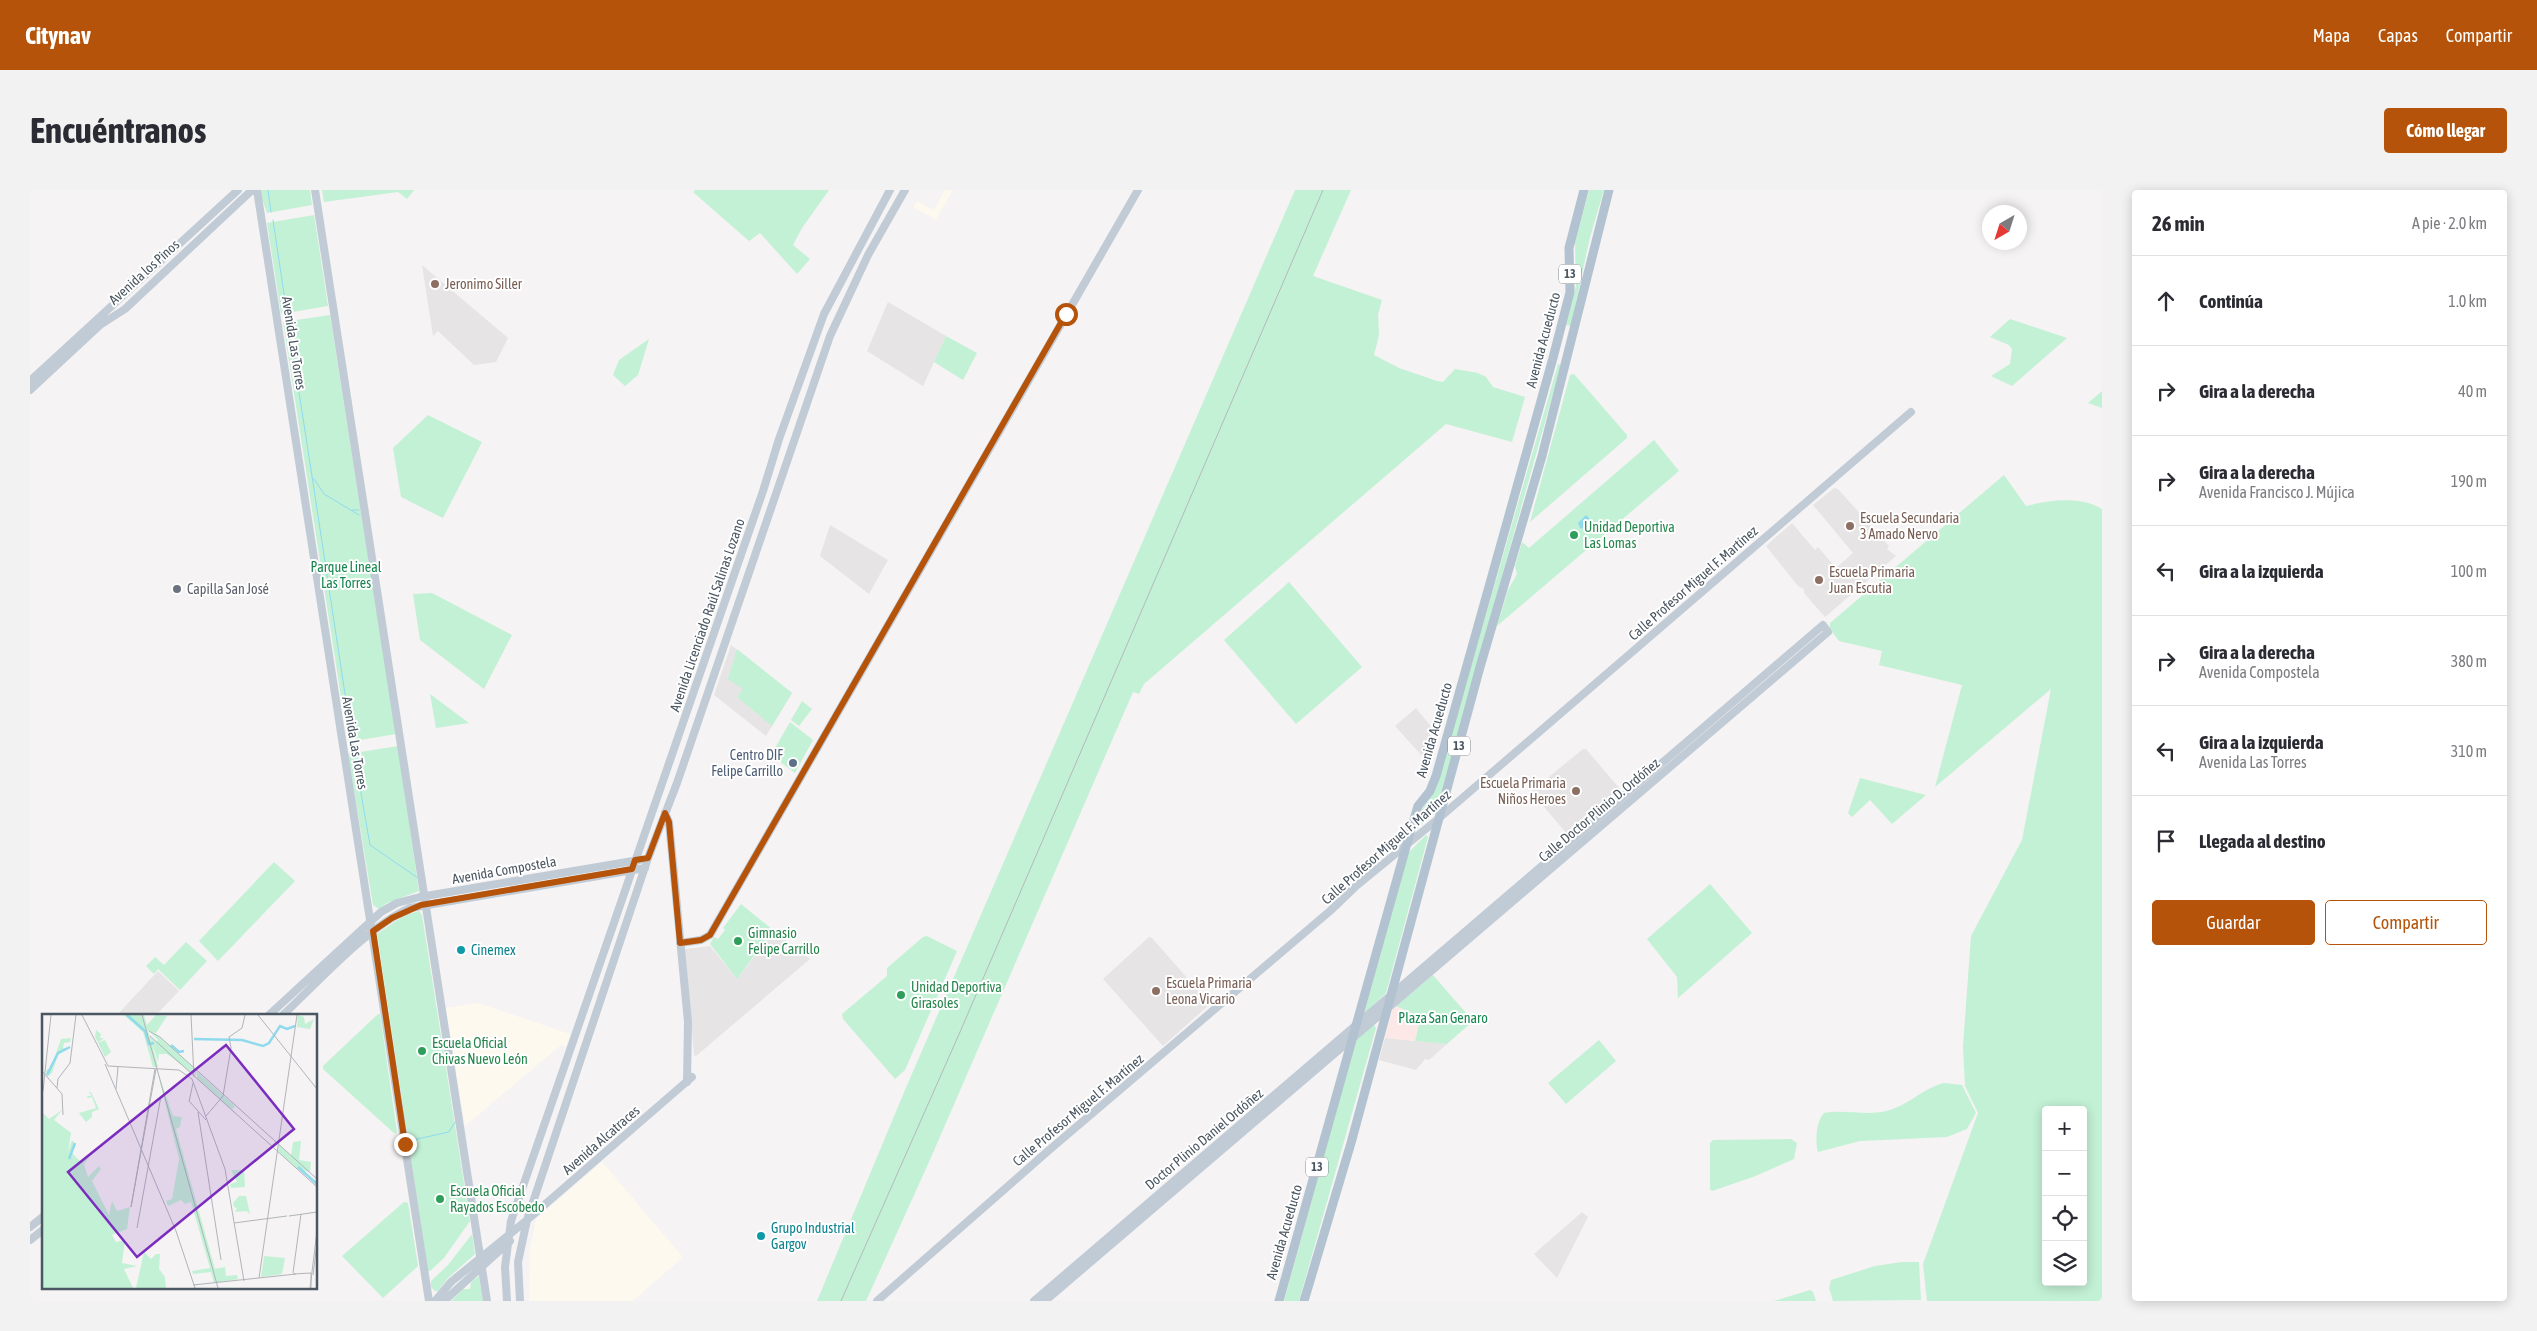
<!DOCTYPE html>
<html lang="es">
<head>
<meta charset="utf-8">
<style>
  :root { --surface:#fff; --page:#f2f2f3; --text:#2b2b33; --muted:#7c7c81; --line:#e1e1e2; --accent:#b45309 }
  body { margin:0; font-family:"Asap Condensed",sans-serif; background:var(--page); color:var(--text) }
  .controls { position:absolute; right:15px; bottom:15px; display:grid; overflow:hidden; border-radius:5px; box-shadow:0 2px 12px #0003 }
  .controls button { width:45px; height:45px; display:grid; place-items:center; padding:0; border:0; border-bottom:1px solid var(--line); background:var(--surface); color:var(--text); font:25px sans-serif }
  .compass { position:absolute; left:1952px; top:15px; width:45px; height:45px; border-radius:50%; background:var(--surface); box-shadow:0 2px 12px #0003; rotate:219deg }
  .stop { position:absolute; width:15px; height:15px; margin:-11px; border:4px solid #b45309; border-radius:50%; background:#fff }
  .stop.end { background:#b45309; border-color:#fff; box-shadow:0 1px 5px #0008 }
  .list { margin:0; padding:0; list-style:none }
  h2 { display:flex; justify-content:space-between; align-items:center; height:65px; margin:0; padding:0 20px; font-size:21px }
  h2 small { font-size:16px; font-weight:400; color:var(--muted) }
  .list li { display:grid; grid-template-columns:32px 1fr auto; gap:15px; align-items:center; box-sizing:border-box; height:90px; padding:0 20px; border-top:1px solid var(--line) }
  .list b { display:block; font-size:19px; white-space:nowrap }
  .list p { margin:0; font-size:16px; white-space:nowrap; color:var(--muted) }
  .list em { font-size:16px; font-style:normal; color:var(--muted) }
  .actions { display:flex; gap:10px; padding:15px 20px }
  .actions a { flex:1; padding:11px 0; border:1px solid var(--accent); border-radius:5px; text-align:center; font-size:18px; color:var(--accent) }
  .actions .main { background:var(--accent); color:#fff }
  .icon { flex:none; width:28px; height:28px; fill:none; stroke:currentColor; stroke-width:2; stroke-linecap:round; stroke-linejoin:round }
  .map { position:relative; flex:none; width:2072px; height:1111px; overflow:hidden; border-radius:5px }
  header { display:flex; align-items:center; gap:30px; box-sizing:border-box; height:70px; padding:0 25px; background:var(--accent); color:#fff }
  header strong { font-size:24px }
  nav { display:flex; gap:28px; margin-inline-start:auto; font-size:18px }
  .intro { display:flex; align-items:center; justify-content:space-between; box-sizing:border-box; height:120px; padding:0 30px }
  h1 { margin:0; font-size:35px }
  .button { padding:12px 22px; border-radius:5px; background:var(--accent); color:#fff; font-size:18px; font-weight:700 }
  main { display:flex; gap:30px; padding:0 30px }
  aside { flex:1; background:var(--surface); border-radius:5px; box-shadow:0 2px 12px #0003 }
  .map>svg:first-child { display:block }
</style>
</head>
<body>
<header>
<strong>Citynav</strong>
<nav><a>Mapa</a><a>Capas</a><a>Compartir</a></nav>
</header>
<div class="intro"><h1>Encuéntranos</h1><a class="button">Cómo llegar</a></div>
<main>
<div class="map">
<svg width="2072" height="1111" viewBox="0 0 2072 1111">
  <rect width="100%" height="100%" fill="#f5f3f3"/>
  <!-- commercial -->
  <path fill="#fdf9ef" d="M 915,0 L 923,0 L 906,30 L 883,17 L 887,11 L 904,20 Z
    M 448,813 L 540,844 L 536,857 L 531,855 L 435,936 L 416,818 Z
    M 572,972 L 652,1066 L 651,1069 L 603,1111 L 499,1111 L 500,1058 L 506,1029 Z"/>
  <!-- education -->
  <path fill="#e6e4e5" d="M 392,75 L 478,148 L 466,172 L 444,175 L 408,141 L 403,146 Z
    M 858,112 L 916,146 L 893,196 L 837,161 Z
    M 1804,298 L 1808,299 L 1859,356 L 1857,359 L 1866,366 L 1795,427 L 1774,403 L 1774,399 L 1768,396 L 1736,356 L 1762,333 L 1785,360 L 1788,357 L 1806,378 L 1823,363 L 1783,315 Z
    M 800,335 L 858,370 L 839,404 L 790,366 Z
    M 701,455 L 762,503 L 736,546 L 684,505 Z
    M 1386,518 L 1402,538 L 1393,567 L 1365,536 Z
    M 1553,559 L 1556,559 L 1590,599 L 1541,645 L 1538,645 L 1503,604 L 1503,600 Z
    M 744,741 L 780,769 L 666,866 L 664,865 L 655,759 L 680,756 L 707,789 Z
    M 1119,747 L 1122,748 L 1180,814 L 1133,856 L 1073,789 Z
    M 128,781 L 149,801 L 126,825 L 87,825 Z
    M 1355,848 L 1417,854 L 1399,870 L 1395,869 L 1386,880 L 1349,870 Z
    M 1552,1022 L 1558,1027 L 1527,1088 L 1504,1064 Z"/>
  <!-- medical -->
  <path fill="#fce8e6" d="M 1366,816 L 1391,827 L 1385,851 L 1355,848 L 1363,818 Z"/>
  <!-- green -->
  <path fill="#c3f1d5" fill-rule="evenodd" d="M 229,0 L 280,0 L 282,15 L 237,23 Z
    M 292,0 L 384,0 L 377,9 L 368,2 L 294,12 Z
    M 665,0 L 799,0 L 772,38 L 763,55 L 780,69 L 767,84 L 730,43 L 719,51 L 663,2 Z
    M 1265,0 L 1321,0 L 1283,86 L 1352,110 L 1348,125 L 1349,145 L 1344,165 L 1369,178 L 1407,191 L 1413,192 L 1425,179 L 1448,183 L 1456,187 L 1463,197 L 1495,207 L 1482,252 L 1416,234 L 1114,494 L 1109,504 L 1103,502 L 899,972 L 836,1111 L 787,1111 L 875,900 Z
    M 1559,0 L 1574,0 L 1560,47 L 1541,136 L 1536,135 L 1546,95 L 1545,52 Z
    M 284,25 L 298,116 L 251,124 L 237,33 Z
    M 300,125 L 366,544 L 318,552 L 253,132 Z
    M 1980,129 L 2037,148 L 1982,196 L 1961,186 L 1980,174 L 1982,159 L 1979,155 L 1960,147 Z
    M 916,146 L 947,163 L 933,190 L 904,172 Z
    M 619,149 L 608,185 L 595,196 L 583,185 L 589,170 Z
    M 1528,174 L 1531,175 L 1406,622 L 1387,639 C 1384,622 1402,610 1407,595 Z
    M 1544,184 L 1597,245 L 1597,248 L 1500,332 L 1540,185 Z
    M 2072,201 L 2072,218 L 2058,213 Z
    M 398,225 L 452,252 L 413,328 L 371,307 L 363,258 Z
    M 1624,250 L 1649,281 L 1467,436 L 1478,400 L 1487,384 L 1485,376 L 1492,352 L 1499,358 Z
    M 1974,285 L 1996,316 C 2020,310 2050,306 2072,319 L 2072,1111 L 1897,1111 L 1893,1074 L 1948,923 L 1935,896 L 1933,856 L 1941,746 L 1992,650 L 2021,499 L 1905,597 L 1932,495 L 1849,475 L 1852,461 L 1809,451 L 1800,439 L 1800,433 ZM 2016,920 L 2053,920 L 2053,1092 L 2016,1092 Z
    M 1259,392 L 1332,477 L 1266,534 L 1194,450 Z
    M 402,403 L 482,445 L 454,499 L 390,450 L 383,404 Z
    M 707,459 L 762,503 L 742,536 L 707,507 L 713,499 L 698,489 Z
    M 400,504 L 439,533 L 406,538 Z
    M 772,511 L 782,519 L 769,536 L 761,530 Z
    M 760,532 L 783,550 L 765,583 L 741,565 Z
    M 368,556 L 389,701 L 357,713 L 349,719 L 343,715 L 318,564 Z
    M 1830,588 L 1896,605 L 1862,634 L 1840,610 L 1822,627 L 1818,623 Z
    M 1396,645 L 1398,647 L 1356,803 L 1334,824 L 1378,663 Z
    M 244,672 L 265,691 L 188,771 L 169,751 Z
    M 1680,694 L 1722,743 L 1648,808 L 1647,787 L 1617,749 Z
    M 711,714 L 743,740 L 707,789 L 680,754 L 684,747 L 688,749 L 695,740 L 693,738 Z
    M 389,721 L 392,725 L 440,1031 L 414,1068 L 400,1081 L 398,1081 L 347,744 L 375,725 Z
    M 897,746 L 927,761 L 875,880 L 865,889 L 813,829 L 812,824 L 857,786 L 857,778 L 893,747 Z
    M 156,752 L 177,771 L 150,800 L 128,779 L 124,784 L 116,776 L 125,767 L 134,775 Z
    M 1403,785 L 1443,831 L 1417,854 L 1385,851 L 1391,827 L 1366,816 Z
    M 348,824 L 350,824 L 367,942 L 365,944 L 293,879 L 293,876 Z
    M 1344,834 L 1346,838 L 1269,1111 L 1254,1111 L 1326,849 Z
    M 1569,850 L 1586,871 L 1536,914 L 1518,893 Z
    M 1914,893 L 1932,895 L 1946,923 L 1937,939 L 1917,947 L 1830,951 L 1788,962 C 1785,952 1786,931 1794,923 C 1814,919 1836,926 1856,921 C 1878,916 1893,898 1914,893 Z
    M 1761,949 L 1767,953 L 1764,969 L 1723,987 L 1682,1001 L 1680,999 L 1680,953 L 1683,950 Z
    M 374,1012 L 378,1013 L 388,1076 L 353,1108 L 312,1066 Z
    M 442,1044 L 445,1064 L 418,1088 L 408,1101 L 405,1101 L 401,1097 L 401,1091 L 418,1075 Z
    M 1872,1072 L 1889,1072 L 1891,1110 L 1803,1111 L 1799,1098 L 1801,1090 L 1845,1076 Z
    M 449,1086 L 453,1111 L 421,1111 L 433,1099 L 440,1099 L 441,1092 Z
    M 1780,1100 L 1783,1102 L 1786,1111 L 1744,1111 Z"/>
  <!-- water -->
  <path fill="#90daee" d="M 1556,325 L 1562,331 L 1554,339 L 1550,338 L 1548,333 Z"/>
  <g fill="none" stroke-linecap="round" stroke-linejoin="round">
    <!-- stream -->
    <path stroke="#90daee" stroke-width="1" d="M 238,0 L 241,22
      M 243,30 L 257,124
      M 258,131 L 282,286
      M 282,286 L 322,550
      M 284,289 L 294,304 L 329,325
      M 322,320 L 329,320
      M 324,563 L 340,655 L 388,688
      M 378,951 L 419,942 L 425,932"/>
    <!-- secondary -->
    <path stroke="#c1cbd6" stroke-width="8" d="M 227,0 L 399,1111
      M 285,0 L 457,1111
      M 0,191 L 208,0
      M 0,200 L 70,135 L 95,119 L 222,0
      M 635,623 L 639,632 L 658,832 L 657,892
      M 650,753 L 671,750 L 680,745 L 1108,0
      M 239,825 L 351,722 L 367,713 L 390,707 L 609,670
      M 253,825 C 288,792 337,737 380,718 L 615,678
      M 0,1037 L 14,1026
      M 0,1050 L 14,1039
      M 405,1111 L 421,1092 L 497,1030 L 662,887
      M 414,1111 L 480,1051
      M 477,1111 L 475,1077 L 481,1031 L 733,301 L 749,249 L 794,124 L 860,0
      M 490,1111 L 488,1072 L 497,1030 L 618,668 L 647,593 L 800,146 L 838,65 L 875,0
      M 847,1111 L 1018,961 L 1300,721 L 1325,697 L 1408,629 L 1881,222
      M 1004,1111 L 1793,435 L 1798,442 L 1015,1111"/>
    <!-- primary -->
    <path stroke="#b3c2d1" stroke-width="9" d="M 1249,1111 L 1379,646 L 1388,616 L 1400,601 L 1406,586 L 1523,168 L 1540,102 L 1539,58 L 1554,0
      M 1274,1111 L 1321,953 L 1450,477 L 1512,266 L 1579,0"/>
    <!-- rail -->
    <path stroke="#b5b8bd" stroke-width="1" d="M 811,1111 L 930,842 L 1293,0"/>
  </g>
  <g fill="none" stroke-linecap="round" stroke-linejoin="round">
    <!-- route -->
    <path stroke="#b45309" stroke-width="6" d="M 375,954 L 343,741 L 362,728 L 391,715 L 602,679 L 605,670 L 618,668 L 635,623 L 639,632 L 650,753 L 671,750 L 680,745 L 1036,124"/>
  </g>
  <!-- markers -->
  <g fill="#8d6e63" stroke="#fff" stroke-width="2">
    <circle cx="405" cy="94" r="5"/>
    <circle cx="1820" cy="336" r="5"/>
    <circle cx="1789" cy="390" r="5"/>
    <circle cx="1546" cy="601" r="5"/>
    <circle cx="1126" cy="801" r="5"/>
  </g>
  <g fill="#2e9e5b" stroke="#fff" stroke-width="2">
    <circle cx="1544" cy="345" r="5"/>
    <circle cx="708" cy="751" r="5"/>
    <circle cx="871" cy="805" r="5"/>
    <circle cx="392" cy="861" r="5"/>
    <circle cx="410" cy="1009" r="5"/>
  </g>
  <circle fill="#6b7280" stroke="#fff" stroke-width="2" cx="147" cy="399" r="5"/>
  <circle fill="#5c6f8a" stroke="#fff" stroke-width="2" cx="763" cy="573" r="5"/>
  <g fill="#0f9aa8" stroke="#fff" stroke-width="2">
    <circle cx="431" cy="760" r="5"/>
    <circle cx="731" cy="1046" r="5"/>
  </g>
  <g text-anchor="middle" stroke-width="4" stroke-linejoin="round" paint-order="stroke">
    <!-- shield labels -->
    <g fill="#fff" stroke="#808990" stroke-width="1">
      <rect x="1529" y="74.5" width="22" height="19" rx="4"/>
      <rect x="1418" y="546.5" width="22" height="19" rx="4"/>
      <rect x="1276" y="967.5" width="22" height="19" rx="4"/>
    </g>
    <g font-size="12" font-weight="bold" fill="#4a5661">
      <text x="1540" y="88">13</text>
      <text x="1429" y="560">13</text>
      <text x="1287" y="981">13</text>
    </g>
    <!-- street labels -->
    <g font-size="14" fill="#4a5661" stroke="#fff">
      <text transform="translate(114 82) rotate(-42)" y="5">Avenida los Pinos</text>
      <text transform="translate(1513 150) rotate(-75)" y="5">Avenida Acueducto</text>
      <text transform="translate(264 153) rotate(81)" y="5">Avenida Las Torres</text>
      <text transform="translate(1663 393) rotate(-41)" y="5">Calle Profesor Miguel F. Martínez</text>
      <text transform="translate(677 425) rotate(-71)" y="5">Avenida Licenciado Raúl Salinas Lozano</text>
      <text transform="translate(1404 540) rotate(-74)" y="5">Avenida Acueducto</text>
      <text transform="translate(325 553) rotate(80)" y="5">Avenida Las Torres</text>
      <text transform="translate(1569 620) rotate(-40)" y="5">Calle Doctor Plinio D. Ordóñez</text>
      <text transform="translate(1356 657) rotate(-41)" y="5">Calle Profesor Miguel F. Martínez</text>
      <text transform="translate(474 680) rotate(-10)" y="5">Avenida Compostela</text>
      <text transform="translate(1048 920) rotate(-40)" y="5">Calle Profesor Miguel F. Martínez</text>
      <text transform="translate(1174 949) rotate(-40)" y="5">Doctor Plinio Daniel Ordóñez</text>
      <text transform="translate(571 950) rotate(-41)" y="5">Avenida Alcatraces</text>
      <text transform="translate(1254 1042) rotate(-74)" y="5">Avenida Acueducto</text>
    </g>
    <!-- education labels -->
    <g font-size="14" fill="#785e54" stroke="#fff" text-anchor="start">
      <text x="415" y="99">Jeronimo Siller</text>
      <text x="1830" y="333">Escuela Secundaria<tspan x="1830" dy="16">3 Amado Nervo</tspan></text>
      <text x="1799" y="387">Escuela Primaria<tspan x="1799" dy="16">Juan Escutia</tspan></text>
      <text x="1536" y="598" text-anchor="end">Escuela Primaria<tspan x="1536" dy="16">Niños Heroes</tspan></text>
      <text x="1136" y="798">Escuela Primaria<tspan x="1136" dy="16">Leona Vicario</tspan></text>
    </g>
    <!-- leisure labels -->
    <g font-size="14" fill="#27864d" stroke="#fff" text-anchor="start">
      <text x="1554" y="342">Unidad Deportiva<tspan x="1554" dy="16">Las Lomas</tspan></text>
      <text x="718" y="748">Gimnasio<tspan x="718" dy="16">Felipe Carrillo</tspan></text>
      <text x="881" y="802">Unidad Deportiva<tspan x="881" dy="16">Girasoles</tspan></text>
      <text x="402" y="858">Escuela Oficial<tspan x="402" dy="16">Chivas Nuevo León</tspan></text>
      <text x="420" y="1006">Escuela Oficial<tspan x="420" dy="16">Rayados Escobedo</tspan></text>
    </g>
    <!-- park labels -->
    <g font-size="14" fill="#17864f" stroke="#fff">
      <text x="316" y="382">Parque Lineal<tspan x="316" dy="16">Las Torres</tspan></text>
      <text x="1413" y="833">Plaza San Genaro</text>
    </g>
    <!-- worship labels -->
    <g font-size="14" fill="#5b616d" stroke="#fff" text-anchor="start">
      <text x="157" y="404">Capilla San José</text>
    </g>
    <!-- service labels -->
    <g font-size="14" fill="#4e5e75" stroke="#fff" text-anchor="end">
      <text x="753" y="570">Centro DIF<tspan x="753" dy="16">Felipe Carrillo</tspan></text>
    </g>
    <!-- culture labels -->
    <g font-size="14" fill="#0d838f" stroke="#fff" text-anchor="start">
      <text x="441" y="765">Cinemex</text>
      <text x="741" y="1043">Grupo Industrial<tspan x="741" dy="16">Gargov</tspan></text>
    </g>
  </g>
  <!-- overview -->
  <g transform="translate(12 824)">
    <rect width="275" height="275" fill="#f5f3f3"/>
    <path d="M 82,1 L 102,1 L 105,11 L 114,1 L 125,2 L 114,19 L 106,17 L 108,23 L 114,28 L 116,26 L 108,18 L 114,20 L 152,54 L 151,60 L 125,40 L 117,40 L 116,48 L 109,25 L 116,53 L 111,53 L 101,18 ZM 256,1 L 262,3 L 263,10 L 272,5 L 268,15 L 255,13 ZM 54,16 L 59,20 L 58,24 L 62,24 L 56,29 L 63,26 L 69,38 L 63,43 L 53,23 ZM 29,24 L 28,28 L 22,29 L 21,34 L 28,34 L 16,41 L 10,59 L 5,63 L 4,56 L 9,54 L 19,25 ZM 115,56 L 131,102 L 140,103 L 138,113 L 134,115 L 173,255 L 183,253 L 184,262 L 195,261 L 196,265 L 172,269 L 169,258 L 151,260 L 150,257 L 168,254 L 149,188 L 143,190 L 139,186 L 126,192 L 124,187 L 130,185 L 137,145 ZM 153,56 L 193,92 L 190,96 L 155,64 L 155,58 L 153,62 ZM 49,78 L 57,95 L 50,98 L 50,103 L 44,108 L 37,99 L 54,94 L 50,83 L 46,84 L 45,82 L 49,82 L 48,79 L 44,79 ZM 20,96 L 12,106 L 29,119 L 26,138 L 30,126 L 34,131 L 30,139 L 39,148 L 48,143 L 42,150 L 46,163 L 57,152 L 59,155 L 50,167 L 67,201 L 70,187 L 75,197 L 88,193 L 85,215 L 70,221 L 74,228 L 83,226 L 80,249 L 95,252 L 82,255 L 91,274 L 0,274 L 0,98 L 7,105 ZM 259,127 L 257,146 L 269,148 L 268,158 L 255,155 L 236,137 L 237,131 L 249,142 L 251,128 ZM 189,156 L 202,156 L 203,173 L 189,174 L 188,170 L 195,168 ZM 197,182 L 204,182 L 208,200 L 204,197 L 193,198 L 195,194 L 192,193 L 191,189 ZM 102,238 L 109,245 L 114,240 L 118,240 L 117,255 L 123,263 L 124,274 L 94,274 ZM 222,242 L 243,244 L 240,260 L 219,263 Z" fill="#c3f1d5"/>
    <path fill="none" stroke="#90daee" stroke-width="2.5" d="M 85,1 L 103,17 L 107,30 L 112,29M 152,25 L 200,26 L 221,32 L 227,29 L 238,12 L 245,15 L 253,12M 129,31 L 137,38 L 142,37M 5,61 L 16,39 L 28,33M 27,145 L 33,129M 256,153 L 275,170"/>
    <path fill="none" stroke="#b1b4b9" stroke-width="1" d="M 40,1 L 66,52 L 137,56 L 150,65 L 183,155 L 202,267M 100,1 L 176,274M 149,1 L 152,63M 216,1 L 275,75M 107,17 L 118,23 L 275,165M 108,22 L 275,173M 63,50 L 134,217 L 153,274M 113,55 L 89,193 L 114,55M 0,57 L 20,80 L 21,101M 15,74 L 16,65 L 28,49 L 34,1M 74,75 L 76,53M 1,77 L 9,1M 147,88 L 151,69M 148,88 L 164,106M 156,98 L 179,246M 164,102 L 181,82 L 189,34 L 187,23 L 200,14 L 203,1M 247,202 L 275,198M 192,209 L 245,202M 95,214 L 119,82M 251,259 L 259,200M 251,260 L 269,259 L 269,274M 271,261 L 275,229M 217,264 L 255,1M 151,271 L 254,260M 268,274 L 275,217"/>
    <path fill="#7b2cbf" fill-opacity="0.15" stroke="#7b2cbf" stroke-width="2.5" d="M 184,31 L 252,115 L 95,243 L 26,158 Z"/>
    <rect width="275" height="275" fill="none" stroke="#4a5661" stroke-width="2.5"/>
  </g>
</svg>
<div class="controls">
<button>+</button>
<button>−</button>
<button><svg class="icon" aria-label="locate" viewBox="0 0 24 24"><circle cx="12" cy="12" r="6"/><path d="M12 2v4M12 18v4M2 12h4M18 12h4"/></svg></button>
<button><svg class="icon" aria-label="layers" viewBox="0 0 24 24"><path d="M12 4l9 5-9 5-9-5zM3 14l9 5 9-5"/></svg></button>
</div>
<svg class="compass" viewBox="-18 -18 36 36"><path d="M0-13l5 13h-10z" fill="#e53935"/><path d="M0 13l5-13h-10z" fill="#7c7c81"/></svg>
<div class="stop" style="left:1036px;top:124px"></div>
<div class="stop end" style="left:375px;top:954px"></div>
</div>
<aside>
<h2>26 min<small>A pie · 2.0 km</small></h2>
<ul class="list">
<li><svg class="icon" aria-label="ahead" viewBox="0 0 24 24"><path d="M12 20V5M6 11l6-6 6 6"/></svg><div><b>Continúa</b></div><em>1.0 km</em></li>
<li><svg class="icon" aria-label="right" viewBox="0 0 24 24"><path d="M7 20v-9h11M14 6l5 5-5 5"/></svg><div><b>Gira a la derecha</b></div><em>40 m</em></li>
<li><svg class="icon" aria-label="right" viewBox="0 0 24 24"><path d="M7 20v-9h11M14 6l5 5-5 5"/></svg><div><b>Gira a la derecha</b><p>Avenida Francisco J. Mújica</p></div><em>190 m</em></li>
<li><svg class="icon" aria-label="left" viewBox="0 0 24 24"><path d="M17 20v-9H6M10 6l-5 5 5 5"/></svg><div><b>Gira a la izquierda</b></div><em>100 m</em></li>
<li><svg class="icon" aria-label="right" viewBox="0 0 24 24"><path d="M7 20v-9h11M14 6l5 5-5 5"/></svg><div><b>Gira a la derecha</b><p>Avenida Compostela</p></div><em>380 m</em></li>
<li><svg class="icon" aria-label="left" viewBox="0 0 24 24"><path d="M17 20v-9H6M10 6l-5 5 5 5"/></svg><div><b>Gira a la izquierda</b><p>Avenida Las Torres</p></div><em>310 m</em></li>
<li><svg class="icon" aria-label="arrive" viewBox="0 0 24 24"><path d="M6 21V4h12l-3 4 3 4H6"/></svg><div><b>Llegada al destino</b></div></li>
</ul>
<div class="actions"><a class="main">Guardar</a><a>Compartir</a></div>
</aside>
</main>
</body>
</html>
